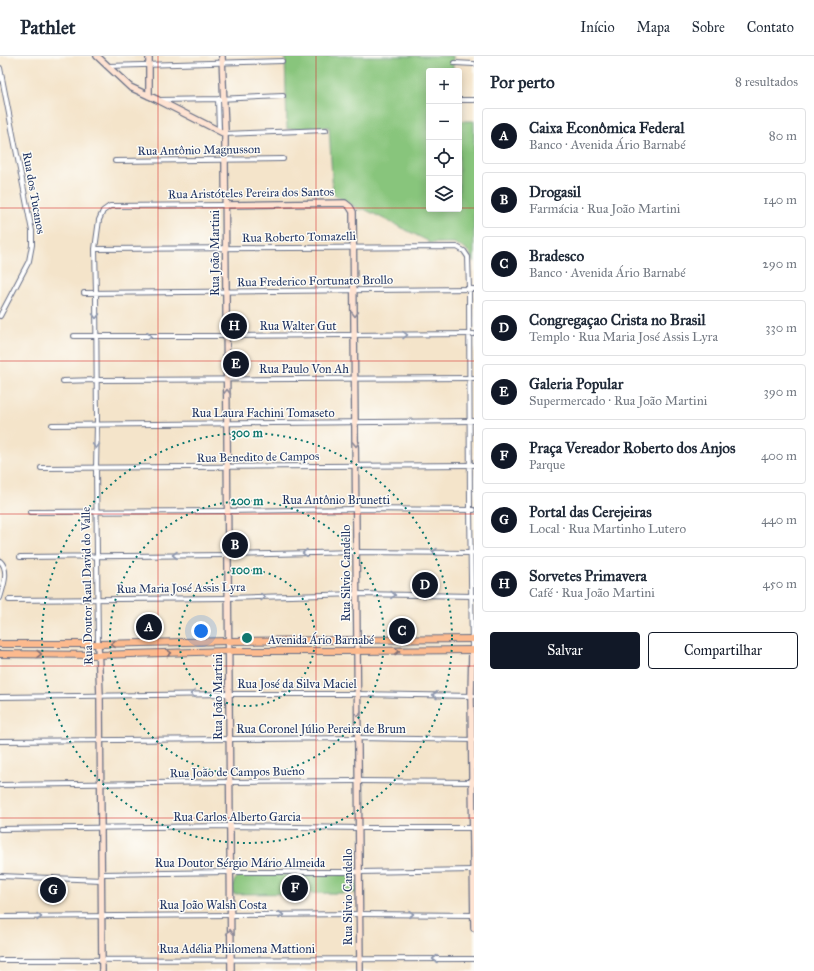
<!DOCTYPE html>
<html lang="pt">
<head>
<meta charset="utf-8">
<style>
  :root { --surface:#fff; --page:#f2f2f3; --text:#1f2937; --muted:#747a83; --line:#e0e1e3; --accent:#111827 }
  body { margin:0; font-family:"IM FELL Great Primer",serif; background:var(--page); color:var(--text) }
  .controls { position:absolute; right:12px; top:12px; display:grid; overflow:hidden; border-radius:4px; box-shadow:0 2px 10px #0003 }
  .controls button { width:36px; height:36px; display:grid; place-items:center; padding:0; border:0; border-bottom:1px solid var(--line); background:var(--surface); color:var(--text); font:20px sans-serif }
  .you { position:absolute; left:201px; top:575px; width:14px; height:14px; margin:-10px; border:3px solid #fff; border-radius:50%; background:#1a73e8; box-shadow:0 0 0 6px #1a73e833 }
  .badge { display:grid; place-items:center; width:26px; height:26px; border-radius:50%; background:var(--accent); color:#fff; font-size:13px; font-weight:700 }
  .pin { position:absolute; translate:-50% -50%; border:2px solid #fff; box-shadow:0 1px 4px #0006 }
  .list { margin:0; padding:0; list-style:none }
  h2 { display:flex; justify-content:space-between; align-items:center; height:52px; margin:0; padding:0 16px; font-size:17px }
  h2 small { font-size:13px; font-weight:400; color:var(--muted) }
  .list li { display:grid; grid-template-columns:26px 1fr auto; gap:12px; align-items:center; box-sizing:border-box; height:56px; margin:0 8px 8px; padding:0 8px; border:1px solid var(--line); border-radius:4px }
  .list b { display:block; font-size:15px; white-space:nowrap }
  .list p { margin:0; font-size:13px; white-space:nowrap; color:var(--muted) }
  .list em { font-size:13px; font-style:normal; color:var(--muted) }
  .actions { display:flex; gap:8px; padding:12px 16px }
  .actions a { flex:1; padding:9px 0; border:1px solid var(--accent); border-radius:4px; text-align:center; font-size:14px; color:var(--accent) }
  .actions .main { background:var(--accent); color:#fff }
  .icon { flex:none; width:22px; height:22px; fill:none; stroke:currentColor; stroke-width:2; stroke-linecap:round; stroke-linejoin:round }
  .map { position:relative; flex:none; width:474px; height:915px; overflow:hidden }
  header { display:flex; align-items:center; gap:24px; box-sizing:border-box; height:56px; padding:0 20px; background:var(--surface); border-bottom:1px solid var(--line) }
  header strong { font-size:19px }
  nav { display:flex; gap:22px; margin-inline-start:auto; font-size:14px }
  main { display:flex }
  aside { flex:1; background:var(--surface) }
  .map>svg:first-child { display:block }
</style>
</head>
<body>
<header>
<strong>Pathlet</strong>
<nav><a>Início</a><a>Mapa</a><a>Sobre</a><a>Contato</a></nav>
</header>
<main>
<div class="map">
<svg width="474" height="915" viewBox="0 0 474 915">
  <rect width="100%" height="100%" fill="#fdfcf7"/>
  <filter id="ink" filterUnits="userSpaceOnUse"><feTurbulence type="fractalNoise" baseFrequency=".025" numOctaves="2"/><feDisplacementMap in="SourceGraphic" scale="8" xChannelSelector="R" yChannelSelector="G"/><feConvolveMatrix kernelMatrix="1 2 1 2 8 2 1 2 1" color-interpolation-filters="sRGB"/></filter>
  <filter id="wash" filterUnits="userSpaceOnUse"><feTurbulence type="fractalNoise" baseFrequency=".012" numOctaves="4" result="noise"/><feDisplacementMap in="SourceGraphic" scale="16" xChannelSelector="R" yChannelSelector="G"/><feGaussianBlur stdDeviation="0.9" result="paint"/><feColorMatrix in="noise" values="0 0 0 0 0 0 0 0 0 0 0 0 0 0 0 0 0 1.4 0 .05"/><feComposite in="paint" operator="in"/></filter>
  <g filter="url(#wash)">
    <rect width="100%" height="100%" fill="#f4e4ca"/>
    <!-- green -->
    <path fill="#88c57b" stroke="#527a6c" d="M 285,0 L 453,0 L 453,15 L 429,15 L 429,153 L 459,153 L 459,65 L 474,65 L 474,206 L 472,205 L 471,200 L 468,195 L 454,187 L 428,187 L 428,185 L 364,153 L 360,154 L 333,138 L 329,71 L 287,73 Z
      M 350,818 C 359,822 357,829 357,837 L 233,838 C 233,830 232,822 242,819 Z"/>
  </g>
  <g filter="url(#ink)">
    <g fill="none" stroke-linecap="round" stroke-linejoin="round">
      <!-- street casing -->
      <g stroke="#676e84" stroke-width="6">
        <path id="street" d="M 455,7 L 474,8
          M 108,10 L 282,5
          M 0,12 L 32,175 L 32,189 L 29,205 L 0,260
          M 218,43 L 219,75
          M 158,44 L 218,43 L 283,40
          M 459,44 L 474,44
          M 225,78 L 326,74
          M 115,105 L 283,103
          M 95,193 L 457,191 L 464,195 L 468,201 L 469,233 L 470,454 L 472,594
          M 84,237 L 474,233
          M 74,280 L 226,280 L 474,278
          M 63,325 L 96,324 L 474,322
          M 52,369 L 474,365
          M 41,412 L 474,409
          M 30,456 L 227,455 L 356,453 L 474,454
          M 20,501 L 228,499 L 356,496 L 474,497
          M 0,505 C 10,514 3,531 0,542
          M 9,544 L 227,542 L 357,538 L 474,540
          M 98,588 L 96,412 L 97,368 L 96,237 L 95,193 L 99,164 L 103,155 L 110,150 L 226,149
          M 0,641 L 229,638 L 357,638 L 474,640
          M 0,685 L 358,682 L 474,684
          M 0,729 L 229,726 L 358,725 L 474,726
          M 0,773 L 230,770 L 359,772 L 474,772
          M 102,818 L 230,816 L 359,816 L 474,814
          M 0,820 L 102,824
          M 0,861 L 359,858 L 474,859
          M 0,904 L 474,903"/>
      </g>
      <!-- secondary casing -->
      <g stroke="#676e84" stroke-width="8">
        <path id="secondary" d="M 97,0 L 130,31 L 158,44 L 225,78
          M 149,0 L 149,40
          M 222,0 L 225,75 L 225,104 L 231,915
          M 226,149 L 345,147 L 350,151 L 353,156 L 360,915
          M 98,588 L 100,640 L 102,915
          M 472,594 L 471,640 L 474,872"/>
      </g>
      <!-- primary casing -->
      <g stroke="#676e84" stroke-width="8">
        <path id="primary" d="M 0,588 L 98,588 L 228,585 L 474,583
          M 0,598 L 98,599 L 228,595 L 357,595 L 474,594"/>
      </g>
      <!-- street -->
      <use href="#street" stroke="#fff" stroke-width="4"/>
      <!-- secondary -->
      <use href="#secondary" stroke="#fee3d2" stroke-width="5.5"/>
      <!-- primary -->
      <use href="#primary" stroke="#fcba8e" stroke-width="6"/>
    </g>
    <!-- one-way arrows -->
    <defs><path id="oneway-chevron" d="M-2-3.5L2.5 0L-2 3.5" fill="none" stroke-width="1.6" stroke-linecap="round" stroke-linejoin="round"/></defs>
    <g stroke="#8c8998">
      <use href="#oneway-chevron" transform="translate(355 258) rotate(90)"/>
      <use href="#oneway-chevron" transform="translate(227 336) rotate(-90)"/>
      <use href="#oneway-chevron" transform="translate(356 388) rotate(89)"/>
      <use href="#oneway-chevron" transform="translate(358 658) rotate(90)"/>
      <use href="#oneway-chevron" transform="translate(230 876) rotate(-90)"/>
    </g>
    <g stroke="#8d97ae">
      <use href="#oneway-chevron" transform="translate(96 260) rotate(90)"/>
      <use href="#oneway-chevron" transform="translate(405 279) rotate(-1)"/>
      <use href="#oneway-chevron" transform="translate(149 280)"/>
      <use href="#oneway-chevron" transform="translate(96 390) rotate(91)"/>
      <use href="#oneway-chevron" transform="translate(435 496) rotate(-180)"/>
      <use href="#oneway-chevron" transform="translate(305 497) rotate(179)"/>
      <use href="#oneway-chevron" transform="translate(175 499) rotate(180)"/>
      <use href="#oneway-chevron" transform="translate(393 539) rotate(1)"/>
      <use href="#oneway-chevron" transform="translate(263 541) rotate(-2)"/>
      <use href="#oneway-chevron" transform="translate(193 638) rotate(179)"/>
      <use href="#oneway-chevron" transform="translate(435 639) rotate(-179)"/>
      <use href="#oneway-chevron" transform="translate(411 858)"/>
      <use href="#oneway-chevron" transform="translate(281 859)"/>
      <use href="#oneway-chevron" transform="translate(39 861)"/>
      <use href="#oneway-chevron" transform="translate(435 903) rotate(-180)"/>
    </g>
    <g stroke="#806e74">
      <use href="#oneway-chevron" transform="translate(113 588) rotate(178)"/>
      <use href="#oneway-chevron" transform="translate(397 595) rotate(-1)"/>
      <use href="#oneway-chevron" transform="translate(169 597) rotate(-2)"/>
      <use href="#oneway-chevron" transform="translate(39 598) rotate(1)"/>
    </g>
  </g>
  <!-- grid -->
  <path fill="none" stroke="#d62828" stroke-width="1" stroke-opacity="0.55" d="M 158,0 L 158,915M 316,0 L 316,915M 0,152 L 429,152M 459,152 L 474,152M 0,305 L 474,305M 0,458 L 474,458M 0,610 L 474,610M 0,762 L 474,762"/>
  <!-- distance rings -->
  <g fill="none" stroke="#0f766e" stroke-width="2" stroke-dasharray="2 4">
    <circle cx="247" cy="582" r="68"/>
    <circle cx="247" cy="582" r="137"/>
    <circle cx="247" cy="582" r="205"/>
  </g>
  <g text-anchor="middle" stroke-width="3" stroke-linejoin="round" paint-order="stroke">
    <!-- street labels -->
    <g font-size="12" fill="#1b2f5e" stroke="#fdfcf7">
      <text transform="translate(199 94) rotate(-1)" y="4">Rua Antônio Magnusson</text>
      <text transform="translate(34 137) rotate(80)" y="4">Rua dos Tucanos</text>
      <text transform="translate(251 137) rotate(-1)" y="4">Rua Aristóteles Pereira dos Santos</text>
      <text transform="translate(299 181) rotate(-1)" y="4">Rua Roberto Tomazelli</text>
      <text transform="translate(215 197) rotate(-90)" y="4">Rua João Martini</text>
      <text transform="translate(315 225) rotate(-1)" y="4">Rua Frederico Fortunato Brollo</text>
      <text x="298" y="274">Rua Walter Gut</text>
      <text x="304" y="317">Rua Paulo Von Ah</text>
      <text x="263" y="361">Rua Laura Fachini Tomaseto</text>
      <text transform="translate(258 401) rotate(-1)" y="4">Rua Benedito de Campos</text>
      <text x="336" y="448">Rua Antônio Brunetti</text>
      <text transform="translate(346 517) rotate(-90)" y="4">Rua Silvio Candello</text>
      <text transform="translate(87 530) rotate(-91)" y="4">Rua Doutor Raul David do Valle</text>
      <text transform="translate(181 532) rotate(-1)" y="4">Rua Maria José Assis Lyra</text>
      <text x="321" y="588">Avenida Ário Barnabé</text>
      <text x="297" y="632">Rua José da Silva Maciel</text>
      <text transform="translate(218 641) rotate(-90)" y="4">Rua João Martini</text>
      <text x="321" y="677">Rua Coronel Júlio Pereira de Brum</text>
      <text transform="translate(237 716) rotate(-1)" y="4">Rua João de Campos Bueno</text>
      <text x="237" y="765">Rua Carlos Alberto Garcia</text>
      <text x="240" y="811">Rua Doutor Sérgio Mário Almeida</text>
      <text transform="translate(348 841) rotate(-90)" y="4">Rua Silvio Candello</text>
      <text x="213" y="853">Rua João Walsh Costa</text>
      <text x="237" y="897">Rua Adélia Philomena Mattioni</text>
    </g>
  </g>
  <circle cx="247" cy="582" r="6" fill="#0f766e" stroke="#fdfcf7" stroke-width="2"/>
  <g font-size="12" text-anchor="middle" font-weight="bold" fill="#0f766e" stroke="#fdfcf7" stroke-width="3" stroke-linejoin="round" paint-order="stroke">
    <text x="247" y="381">300 m</text>
    <text x="247" y="449">200 m</text>
    <text x="247" y="518">100 m</text>
  </g>
</svg>
<div class="controls">
<button>+</button>
<button>−</button>
<button><svg class="icon" aria-label="locate" viewBox="0 0 24 24"><circle cx="12" cy="12" r="6"/><path d="M12 2v4M12 18v4M2 12h4M18 12h4"/></svg></button>
<button><svg class="icon" aria-label="layers" viewBox="0 0 24 24"><path d="M12 4l9 5-9 5-9-5zM3 14l9 5 9-5"/></svg></button>
</div>
<div class="you"></div>
<div class="pin badge" style="left:149px;top:571px">A</div>
<div class="pin badge" style="left:235px;top:489px">B</div>
<div class="pin badge" style="left:402px;top:575px">C</div>
<div class="pin badge" style="left:425px;top:529px">D</div>
<div class="pin badge" style="left:236px;top:308px">E</div>
<div class="pin badge" style="left:295px;top:832px">F</div>
<div class="pin badge" style="left:53px;top:834px">G</div>
<div class="pin badge" style="left:234px;top:270px">H</div>
</div>
<aside>
<h2>Por perto<small>8 resultados</small></h2>
<ul class="list">
<li><span class="badge">A</span><div><b>Caixa Econômica Federal</b><p>Banco · Avenida Ário Barnabé</p></div><em>80 m</em></li>
<li><span class="badge">B</span><div><b>Drogasil</b><p>Farmácia · Rua João Martini</p></div><em>140 m</em></li>
<li><span class="badge">C</span><div><b>Bradesco</b><p>Banco · Avenida Ário Barnabé</p></div><em>290 m</em></li>
<li><span class="badge">D</span><div><b>Congregaçao Crista no Brasil</b><p>Templo · Rua Maria José Assis Lyra</p></div><em>330 m</em></li>
<li><span class="badge">E</span><div><b>Galeria Popular</b><p>Supermercado · Rua João Martini</p></div><em>390 m</em></li>
<li><span class="badge">F</span><div><b>Praça Vereador Roberto dos Anjos</b><p>Parque</p></div><em>400 m</em></li>
<li><span class="badge">G</span><div><b>Portal das Cerejeiras</b><p>Local · Rua Martinho Lutero</p></div><em>440 m</em></li>
<li><span class="badge">H</span><div><b>Sorvetes Primavera</b><p>Café · Rua João Martini</p></div><em>450 m</em></li>
</ul>
<div class="actions"><a class="main">Salvar</a><a>Compartilhar</a></div>
</aside>
</main>
</body>
</html>
